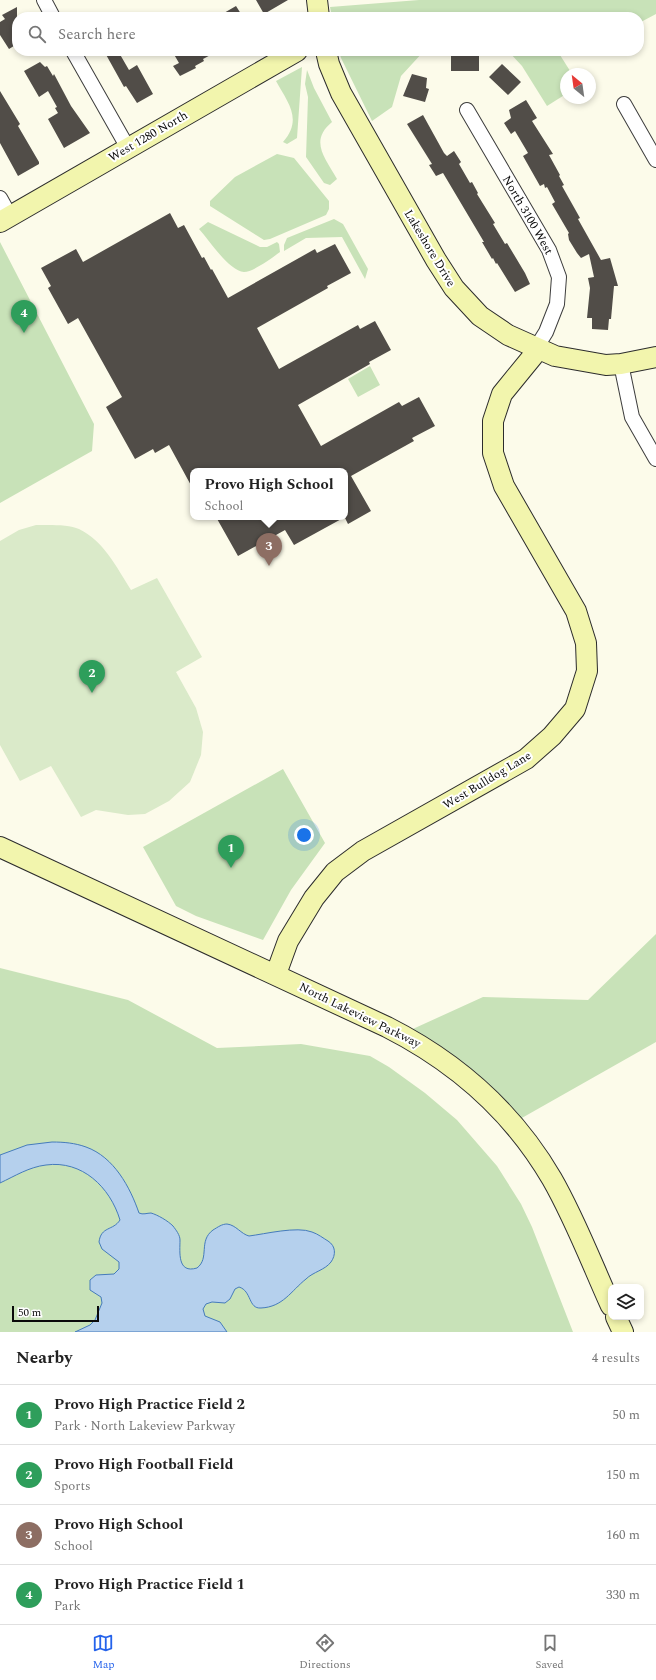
<!DOCTYPE html>
<html lang="en">
<head>
<meta charset="utf-8">
<style>
  :root { --surface:#fff; --page:#f2f2f2; --text:#222; --muted:#767676; --line:#e0e0e0; --accent:#2563eb }
  body { margin:0; font-family:Spectral,serif; background:var(--page); color:var(--text) }
  .controls { position:absolute; right:12px; bottom:12px; display:grid; overflow:hidden; border-radius:8px; box-shadow:0 2px 6px #0003 }
  .controls button { width:36px; height:36px; display:grid; place-items:center; padding:0; border:0; border-bottom:1px solid var(--line); background:var(--surface); color:var(--text); font:20px sans-serif }
  .compass { position:absolute; left:560px; top:68px; width:36px; height:36px; border-radius:50%; background:var(--surface); box-shadow:0 2px 6px #0003; rotate:331deg }
  .scale { position:absolute; left:12px; bottom:10px; width:87px; box-sizing:border-box; padding-left:4px; border:2px solid #0a0a0a; border-top:0; font-size:11px; line-height:14px; white-space:nowrap; color:#0a0a0a; -webkit-text-stroke:3px #fff; paint-order:stroke }
  .you { position:absolute; left:304px; top:835px; width:14px; height:14px; margin:-10px; border:3px solid #fff; border-radius:50%; background:#1a73e8; box-shadow:0 0 0 6px #1a73e833 }
  .badge { display:grid; place-items:center; width:26px; height:26px; border-radius:50%; background:var(--accent); color:#fff; font-size:13px; font-weight:700 }
  .pin { position:absolute; translate:-50% -33px; filter:drop-shadow(0 1px 2px #0008) }
  .pin::after { content:''; position:absolute; top:21px; width:14px; height:12px; background:inherit; clip-path:polygon(0 0,100% 0,50% 100%) }
  .popup { position:absolute; left:190px; top:468px; width:158px; height:52px; box-sizing:border-box; display:grid; place-content:center; border-radius:8px; background:var(--surface); filter:drop-shadow(0 1px 3px #0005); font-size:13px; white-space:nowrap; color:var(--muted) }
  .popup b { font-size:15px; color:var(--text) }
  .popup::after { content:''; position:absolute; left:50%; top:100%; margin-left:-8px; border:8px solid transparent; border-top-color:var(--surface) }
  .list { margin:0; padding:0; list-style:none }
  h2 { display:flex; justify-content:space-between; align-items:center; height:52px; margin:0; padding:0 16px; font-size:17px }
  h2 small { font-size:13px; font-weight:400; color:var(--muted) }
  .list li { display:grid; grid-template-columns:26px 1fr auto; gap:12px; align-items:center; box-sizing:border-box; height:60px; padding:0 16px; border-top:1px solid var(--line) }
  .list b { display:block; font-size:15px; white-space:nowrap }
  .list p { margin:0; font-size:13px; white-space:nowrap; color:var(--muted) }
  .list em { font-size:13px; font-style:normal; color:var(--muted) }
  .icon { flex:none; width:22px; height:22px; fill:none; stroke:currentColor; stroke-width:2; stroke-linecap:round; stroke-linejoin:round }
  .map { position:relative; flex:none; width:656px; height:1332px; overflow:hidden }
  .search { position:absolute; background:var(--surface); box-shadow:0 2px 6px #0003; left:12px; right:12px; top:12px; height:44px; display:flex; align-items:center; gap:10px; box-sizing:border-box; padding:0 14px; border-radius:16px; color:var(--muted); font-size:15px }
  .sheet { height:292px; background:var(--surface) }
  nav { display:flex; justify-content:space-around; align-items:center; box-sizing:border-box; height:56px; border-top:1px solid var(--line); background:var(--surface); font-size:11px; color:var(--muted) }
  nav a { display:grid; justify-items:center; gap:2px }
  nav .on { color:var(--accent) }
  .map>svg:first-child { display:block }
</style>
</head>
<body>
<div class="map">
<svg width="656" height="1332" viewBox="0 0 656 1332">
  <rect width="100%" height="100%" fill="#fcfbea"/>
  <!-- green -->
  <path fill="#c8e2b8" d="M 419,0 L 656,0 L 656,14 L 639,23 L 639,17 L 332,17 L 330,7 Z
    M 339,51 L 424,51 L 401,76 L 392,107 L 372,121 L 341,58 Z
    M 508,51 L 567,51 L 560,55 L 572,74 L 566,74 L 566,94 L 547,106 L 522,66 Z
    M 302,67 L 297,138 L 287,144 L 283,142 C 303,119 288,103 276,81 Z
    M 307,70 L 314,88 L 332,122 C 309,141 325,158 337,179 L 330,185 L 324,183 L 306,157 L 308,97 L 305,84 Z
    M 277,154 L 294,158 L 329,201 L 329,209 L 326,215 L 270,239 L 264,240 L 210,206 L 210,201 L 235,177 Z
    M 334,219 L 343,224 L 368,269 L 365,279 L 342,237 L 306,238 L 284,251 L 284,245 L 287,238 Z
    M 208,222 L 260,247 L 267,247 L 277,242 L 279,244 L 280,252 C 272,258 253,272 244,272 C 229,271 209,240 199,229 Z
    M 0,242 L 94,424 L 92,451 L 0,503 Z
    M 370,366 L 380,385 L 358,397 L 348,379 Z
    M 283,769 L 325,843 L 291,890 L 263,940 L 196,916 L 176,906 L 143,847 Z
    M 656,934 L 656,1042 L 513,1123 L 404,1033 L 483,997 L 588,1000 Z
    M 0,968 L 128,1000 L 217,1048 L 301,1044 L 370,1056 L 389,1067 L 425,1093 L 457,1120 L 497,1166 L 521,1204 L 532,1227 L 573,1332 L 0,1332 Z"/>
  <!-- pitch -->
  <path fill="#daeac9" d="M 36,525 C 48,525 69,524 79,529 C 104,541 117,568 131,590 L 157,578 L 202,657 L 176,672 L 196,708 L 203,732 L 201,755 L 190,782 L 169,801 L 145,814 L 128,815 L 96,810 L 81,817 L 51,766 L 20,781 L 0,745 L 0,541 L 19,530 Z"/>
  <!-- water -->
  <path fill="#b5d0ed" stroke="#457bbb" d="M 52,1142 C 64,1142 75,1143 86,1147 C 114,1157 130,1187 139,1213 C 143,1215 147,1213 151,1213 C 158,1215 168,1221 173,1226 C 176,1230 180,1235 180,1240 C 180,1252 177,1274 197,1268 C 210,1258 198,1241 213,1230 C 218,1227 222,1224 227,1224 C 236,1225 241,1234 249,1236 C 265,1234 297,1226 312,1232 C 318,1234 323,1238 328,1241 C 336,1246 336,1255 331,1262 C 325,1270 313,1272 306,1279 C 291,1291 283,1307 261,1308 C 248,1309 252,1291 239,1287 L 235,1289 L 230,1299 L 225,1303 L 212,1302 L 206,1304 L 203,1309 L 205,1316 L 220,1322 L 227,1332 L 75,1332 L 90,1325 L 95,1320 L 102,1303 L 101,1297 L 90,1290 L 90,1280 L 96,1275 L 114,1274 L 119,1269 L 119,1262 L 102,1249 L 99,1242 C 101,1226 113,1231 120,1220 C 110,1187 82,1160 46,1165 C 29,1167 15,1176 0,1183 L 0,1155 L 27,1145 Z"/>
  <!-- building -->
  <path fill="#514d48" d="M 256,0 L 288,0 L 264,14 Z
    M 236,6 L 243,17 L 217,17 Z
    M 17,7 L 17,44 L 9,49 L 0,35 L 0,22 L 5,19 L 2,15 Z
    M 104,51 L 118,51 L 129,70 L 137,65 L 153,94 L 137,103 L 126,86 L 124,87 Z
    M 172,51 L 218,51 L 203,59 L 204,61 L 195,66 L 196,68 L 180,76 L 173,66 L 179,63 Z
    M 451,54 L 479,54 L 479,71 L 451,71 Z
    M 40,62 L 45,67 L 47,66 L 53,76 L 54,74 L 71,106 L 90,133 L 64,148 L 48,119 L 58,113 L 55,108 L 57,107 L 48,91 L 39,97 L 24,71 Z
    M 502,64 L 521,82 L 508,95 L 489,77 Z
    M 412,74 L 427,78 L 426,88 L 429,89 L 425,102 L 403,96 Z
    M 0,91 L 20,124 L 18,126 L 39,162 L 39,164 L 18,176 L 0,143 Z
    M 526,100 L 537,118 L 532,121 L 553,154 L 549,155 L 560,175 L 559,176 L 564,185 L 562,186 L 580,218 L 578,219 L 601,260 L 610,258 L 618,286 L 614,286 L 611,319 L 609,319 L 608,330 L 592,329 L 592,318 L 587,318 L 590,288 L 588,278 L 594,277 L 589,254 L 581,258 L 577,253 L 569,240 L 568,234 L 569,233 L 552,204 L 555,202 L 547,187 L 545,188 L 544,184 L 540,186 L 523,156 L 528,153 L 515,131 L 511,134 L 504,123 L 511,118 L 509,110 Z
    M 423,115 L 444,153 L 447,156 L 454,151 L 461,162 L 459,164 L 470,183 L 472,182 L 478,193 L 477,194 L 495,223 L 493,224 L 505,244 L 507,243 L 525,273 L 530,284 L 515,292 L 497,263 L 496,264 L 493,258 L 492,259 L 482,242 L 484,242 L 443,173 L 436,176 L 429,165 L 432,164 L 407,124 Z
    M 170,213 L 178,228 L 184,225 L 202,258 L 204,257 L 211,270 L 212,269 L 228,298 L 315,249 L 317,253 L 335,244 L 351,273 L 327,286 L 328,288 L 257,328 L 279,369 L 358,325 L 360,329 L 375,321 L 391,350 L 369,362 L 370,364 L 298,405 L 321,446 L 399,402 L 402,406 L 419,397 L 435,426 L 412,438 L 414,441 L 351,476 L 371,511 L 348,524 L 345,518 L 345,471 L 193,471 L 193,489 L 169,445 L 155,453 L 153,449 L 135,459 L 106,407 L 122,397 L 78,318 L 68,324 L 48,288 L 51,286 L 41,268 L 76,249 L 83,262 Z
    M 216,517 L 345,517 L 294,545 L 285,530 L 238,556 Z"/>
  <g fill="none" stroke-linecap="round" stroke-linejoin="round">
    <!-- street casing -->
    <g stroke="#3d3d3d" stroke-width="16">
      <path id="street" d="M 44,0 L 53,17
        M 73,51 L 128,148
        M 624,104 L 656,160
        M 467,110 L 549,250 L 559,277 L 557,304 L 546,332 L 536,348
        M 0,198 L 10,216
        M 621,364 L 632,417 L 656,459"/>
    </g>
    <!-- secondary casing -->
    <g stroke="#2c2c2c" stroke-width="22">
      <path id="secondary" d="M 317,0 L 319,17
        M 326,51 L 329,64 L 341,93 L 436,260 L 454,288 L 480,316 L 508,335 L 555,356 L 606,365 L 621,364 L 656,357
        M 0,222 L 297,51
        M 0,847 L 387,1027 C 456,1062 513,1112 552,1179 C 575,1219 592,1264 611,1306
        M 276,974 L 288,941 L 314,898 L 335,872 L 363,851 L 526,759 L 552,736 L 575,709 L 587,671 L 586,643 L 576,611 L 504,486 L 493,453 L 493,421 L 502,394 L 533,356 L 536,348
        M 616,1317 L 623,1332"/>
    </g>
    <!-- street -->
    <use href="#street" stroke="#fff" stroke-width="14"/>
    <!-- secondary -->
    <use href="#secondary" stroke="#f2f5ad" stroke-width="20"/>
  </g>
  <g text-anchor="middle" stroke-width="4" stroke-linejoin="round" paint-order="stroke">
    <!-- street labels -->
    <g font-size="12" fill="#0a0a0a" stroke="#fff">
      <text transform="translate(148 136) rotate(-30)" y="4">West 1280 North</text>
      <text transform="translate(528 215) rotate(60)" y="4">North 3100 West</text>
      <text transform="translate(430 248) rotate(59)" y="4">Lakeshore Drive</text>
      <text transform="translate(487 780) rotate(-31)" y="4">West Bulldog Lane</text>
      <text transform="translate(360 1015) rotate(26)" y="4">North Lakeview Parkway</text>
    </g>
  </g>
</svg>
<div class="controls">
<button><svg class="icon" aria-label="layers" viewBox="0 0 24 24"><path d="M12 4l9 5-9 5-9-5zM3 14l9 5 9-5"/></svg></button>
</div>
<svg class="compass" viewBox="-18 -18 36 36"><path d="M0-13l5 13h-10z" fill="#e53935"/><path d="M0 13l5-13h-10z" fill="#767676"/></svg>
<div class="scale">50 m</div>
<div class="you"></div>
<div class="pin badge" style="left:231px;top:868px;background:#2e9e5b">1</div>
<div class="pin badge" style="left:92px;top:693px;background:#2e9e5b">2</div>
<div class="pin badge" style="left:269px;top:566px;background:#8d6e63">3</div>
<div class="popup"><b>Provo High School</b>School</div>
<div class="pin badge" style="left:24px;top:333px;background:#2e9e5b">4</div>
<div class="search"><svg class="icon" aria-label="search" viewBox="0 0 24 24"><circle cx="10" cy="10" r="6"/><path d="M15 15l6 6"/></svg>Search here</div>
</div>
<section class="sheet">
<h2>Nearby<small>4 results</small></h2>
<ul class="list">
<li><span class="badge" style="background:#2e9e5b">1</span><div><b>Provo High Practice Field 2</b><p>Park · North Lakeview Parkway</p></div><em>50 m</em></li>
<li><span class="badge" style="background:#2e9e5b">2</span><div><b>Provo High Football Field</b><p>Sports</p></div><em>150 m</em></li>
<li><span class="badge" style="background:#8d6e63">3</span><div><b>Provo High School</b><p>School</p></div><em>160 m</em></li>
<li><span class="badge" style="background:#2e9e5b">4</span><div><b>Provo High Practice Field 1</b><p>Park</p></div><em>330 m</em></li>
</ul>
</section>
<nav>
<a class="on"><svg class="icon" aria-label="map" viewBox="0 0 24 24"><path d="M3 6l6-2 6 2 6-2v14l-6 2-6-2-6 2zM9 4v14M15 6v14"/></svg>Map</a>
<a><svg class="icon" aria-label="directions" viewBox="0 0 24 24"><path d="M12 3l9 9-9 9-9-9zM9 14v-3h6M13 9l2 2-2 2"/></svg>Directions</a>
<a><svg class="icon" aria-label="saved" viewBox="0 0 24 24"><path d="M7 4h10v16l-5-4-5 4z"/></svg>Saved</a>
</nav>
</body>
</html>
